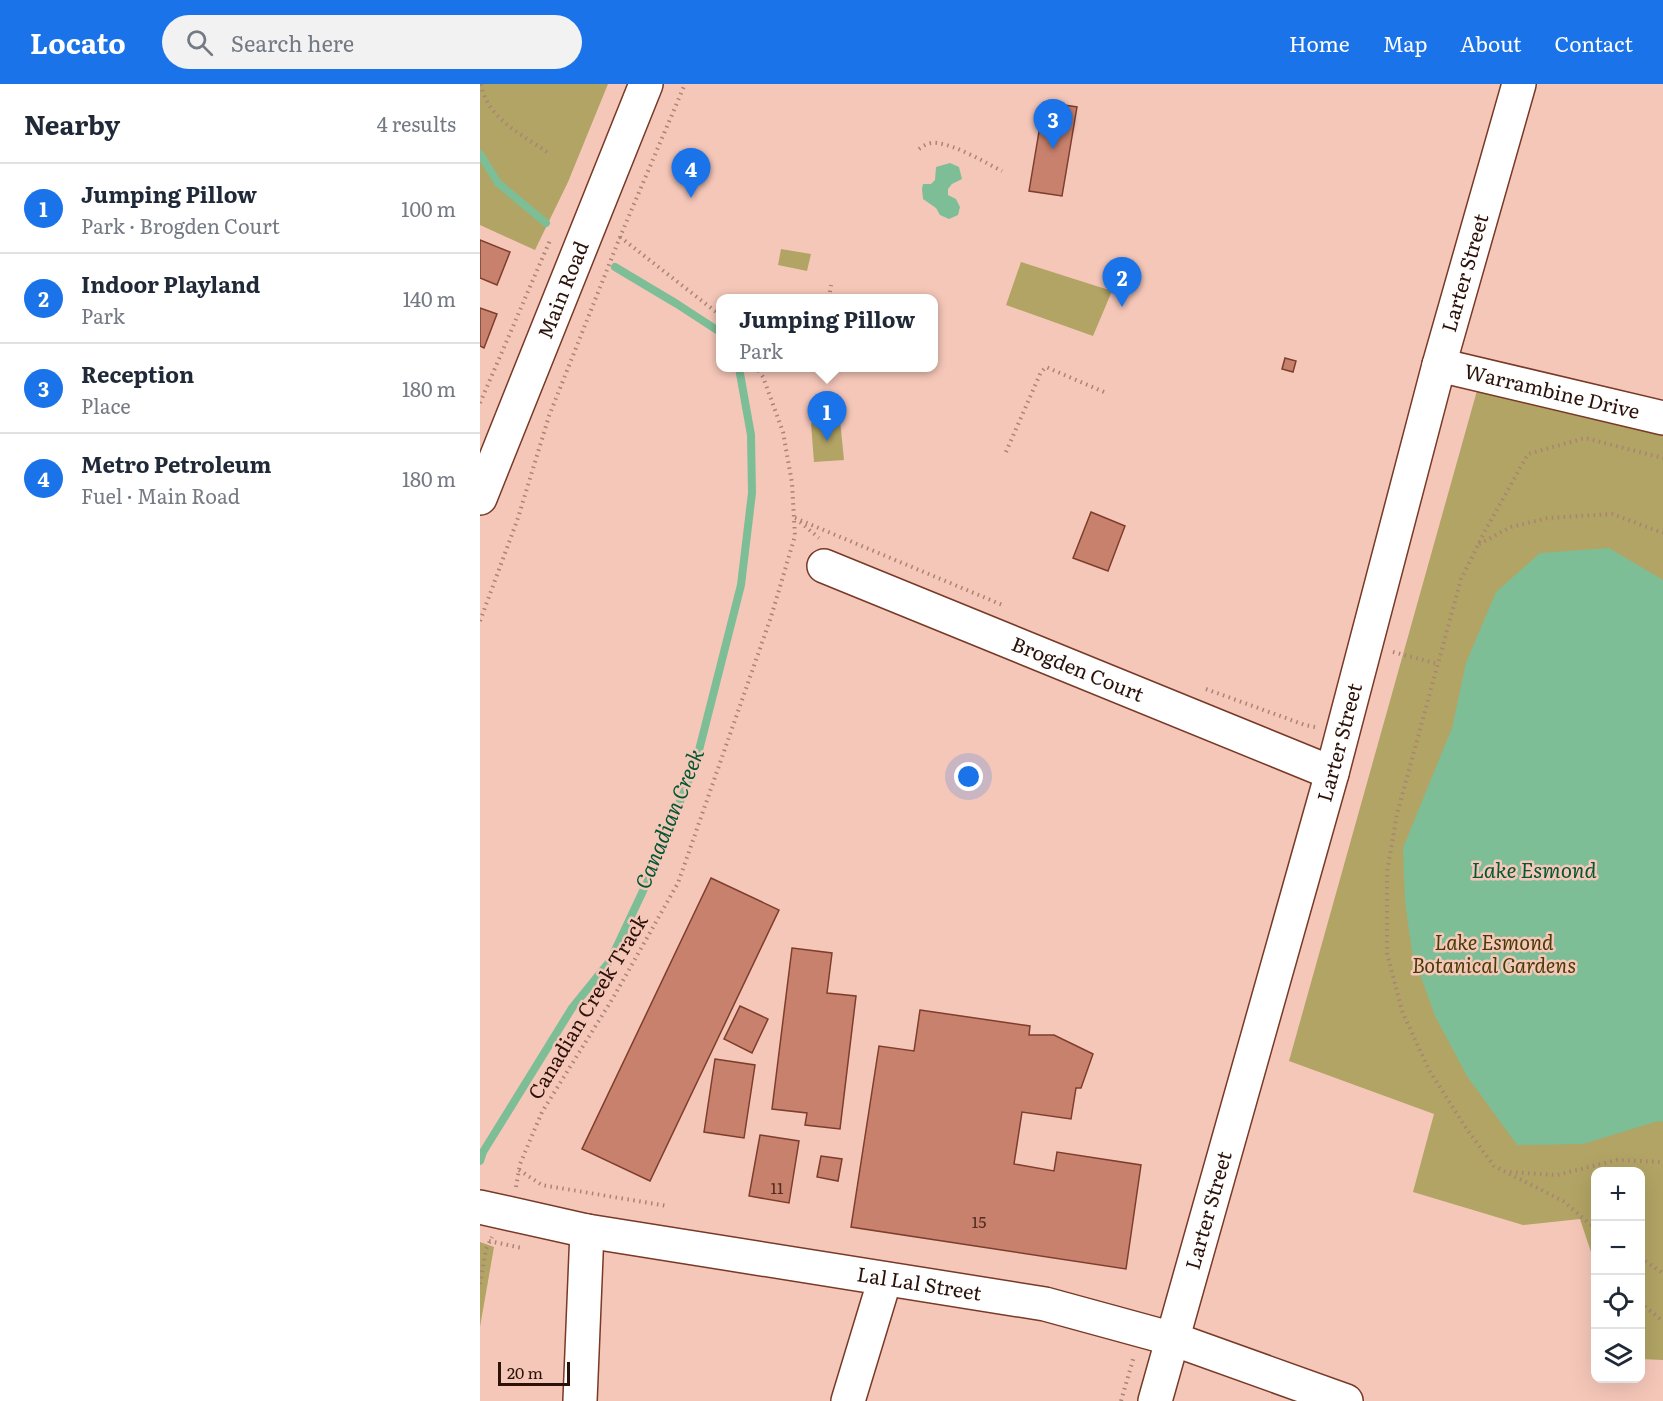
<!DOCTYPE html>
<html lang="en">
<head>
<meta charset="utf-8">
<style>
  :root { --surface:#fff; --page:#f2f2f3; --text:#1f2937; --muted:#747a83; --line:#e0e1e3; --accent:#1a73e8 }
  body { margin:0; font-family:Literata,serif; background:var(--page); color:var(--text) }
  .controls { position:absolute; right:18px; bottom:18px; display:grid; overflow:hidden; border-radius:12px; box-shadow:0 6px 24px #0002 }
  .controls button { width:54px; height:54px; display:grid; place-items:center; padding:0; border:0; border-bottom:2px solid var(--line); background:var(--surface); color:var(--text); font:30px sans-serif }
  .scale { position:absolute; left:18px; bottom:15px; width:72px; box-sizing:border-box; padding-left:6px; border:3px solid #2c1109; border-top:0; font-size:16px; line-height:21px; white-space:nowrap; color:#2c1109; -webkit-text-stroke:4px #f5c7b9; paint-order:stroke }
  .you { position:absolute; left:489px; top:693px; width:21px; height:21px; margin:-15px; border:4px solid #fff; border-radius:50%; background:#1a73e8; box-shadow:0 0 0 9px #1a73e833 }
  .badge { display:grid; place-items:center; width:39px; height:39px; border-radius:50%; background:var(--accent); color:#fff; font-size:20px; font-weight:700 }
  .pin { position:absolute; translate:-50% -50px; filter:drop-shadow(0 2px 3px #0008) }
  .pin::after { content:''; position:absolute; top:32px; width:21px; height:18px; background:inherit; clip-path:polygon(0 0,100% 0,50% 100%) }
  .popup { position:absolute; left:236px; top:210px; width:222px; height:78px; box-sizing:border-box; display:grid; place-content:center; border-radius:12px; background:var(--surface); filter:drop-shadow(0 2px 4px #0005); font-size:20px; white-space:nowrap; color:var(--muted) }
  .popup b { font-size:22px; color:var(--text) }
  .popup::after { content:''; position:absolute; left:50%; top:100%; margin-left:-12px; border:12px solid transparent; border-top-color:var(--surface) }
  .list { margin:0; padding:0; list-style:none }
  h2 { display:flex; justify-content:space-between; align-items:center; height:78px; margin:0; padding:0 24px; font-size:26px }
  h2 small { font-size:20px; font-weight:400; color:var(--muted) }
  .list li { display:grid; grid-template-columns:39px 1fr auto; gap:18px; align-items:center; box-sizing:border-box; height:90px; padding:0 24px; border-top:2px solid var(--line) }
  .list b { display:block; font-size:22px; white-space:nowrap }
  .list p { margin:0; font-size:20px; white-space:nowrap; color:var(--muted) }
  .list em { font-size:20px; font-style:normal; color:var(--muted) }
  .icon { flex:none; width:33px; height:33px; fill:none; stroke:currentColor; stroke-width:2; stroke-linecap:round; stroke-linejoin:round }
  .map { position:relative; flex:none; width:1183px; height:1317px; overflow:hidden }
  header { display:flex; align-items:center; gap:36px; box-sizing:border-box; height:84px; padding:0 30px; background:var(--accent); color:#fff }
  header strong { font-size:28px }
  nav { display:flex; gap:33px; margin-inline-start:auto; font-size:21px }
  .search { width:420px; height:54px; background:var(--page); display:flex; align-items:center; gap:15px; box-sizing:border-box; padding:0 21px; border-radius:33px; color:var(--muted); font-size:22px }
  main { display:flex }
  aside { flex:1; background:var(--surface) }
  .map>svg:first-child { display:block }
</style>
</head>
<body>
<header>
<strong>Locato</strong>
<div class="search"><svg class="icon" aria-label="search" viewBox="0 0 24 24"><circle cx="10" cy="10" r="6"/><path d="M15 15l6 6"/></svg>Search here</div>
<nav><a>Home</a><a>Map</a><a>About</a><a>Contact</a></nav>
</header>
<main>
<aside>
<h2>Nearby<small>4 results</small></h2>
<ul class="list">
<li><span class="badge">1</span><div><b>Jumping Pillow</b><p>Park · Brogden Court</p></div><em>100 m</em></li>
<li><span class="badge">2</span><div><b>Indoor Playland</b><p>Park</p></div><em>140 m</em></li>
<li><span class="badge">3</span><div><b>Reception</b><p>Place</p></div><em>180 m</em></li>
<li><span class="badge">4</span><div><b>Metro Petroleum</b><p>Fuel · Main Road</p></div><em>180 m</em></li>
</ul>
</aside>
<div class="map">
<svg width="1183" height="1317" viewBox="0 0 1183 1317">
  <rect width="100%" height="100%" fill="#f5c7b9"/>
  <!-- green -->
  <path fill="#b2a464" d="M 0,0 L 128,0 L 88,98 L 55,166 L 0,141 Z
    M 301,165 L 331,170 L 327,187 L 298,181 Z
    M 541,178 L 632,207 L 613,252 L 526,221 Z
    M 998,303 L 1183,346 L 1183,1276 L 1161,1275 L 1160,1088 L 1116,1088 L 1115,1180 L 1100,1135 L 1043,1141 L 933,1108 L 954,1030 L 809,977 Z
    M 360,336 L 364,376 L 334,378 L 331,339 Z
    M 0,1158 L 14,1163 L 0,1243 Z"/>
  <!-- water -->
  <path fill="#7dbe97" d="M 470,79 L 479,83 L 482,95 L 472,100 L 468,105 L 468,111 L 476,115 L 480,123 L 478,131 L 469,135 L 460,131 L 456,124 L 443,115 L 442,105 L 443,100 L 451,100 L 455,96 L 456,83 Z
    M 1129,464 L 1183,496 L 1183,1038 L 1178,1037 L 1103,1060 L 1037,1061 L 987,992 L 955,932 L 932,868 L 925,817 L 923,764 L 972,644 L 986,579 L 1016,508 L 1060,469 Z"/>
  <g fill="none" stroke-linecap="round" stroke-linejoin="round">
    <!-- stream -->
    <path stroke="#7dbe97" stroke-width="8" d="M 0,70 L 18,99 L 66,139
      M 135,183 L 197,220 L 240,248
      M 0,1077 L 3,1068 L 92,924 L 130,877 L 170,792 L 216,678 L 261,501 L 272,409 L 271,351 L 259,284"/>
  </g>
  <!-- building -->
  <path fill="#c8816c" stroke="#7e3e2c" stroke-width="1.5" d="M 564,18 L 597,23 L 582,112 L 549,107 Z
    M 0,156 L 30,168 L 17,201 L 0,194 Z
    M 0,224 L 17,230 L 4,264 L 0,262 Z
    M 805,274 L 816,277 L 813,288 L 802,285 Z
    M 611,428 L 645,442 L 628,487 L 593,474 Z
    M 231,794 L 299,826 L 170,1097 L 102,1065 Z
    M 312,864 L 352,869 L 347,909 L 376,912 L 360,1045 L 325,1041 L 327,1029 L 292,1025 Z
    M 260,922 L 288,935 L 272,969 L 244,955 Z
    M 440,926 L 550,942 L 549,951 L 574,951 L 613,970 L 601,1004 L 596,1004 L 591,1035 L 542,1028 L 534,1080 L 574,1087 L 577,1068 L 661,1081 L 646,1185 L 371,1143 L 399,962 L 434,967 Z
    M 235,975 L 275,981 L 264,1054 L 224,1048 Z
    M 280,1051 L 319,1057 L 309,1119 L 269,1112 Z
    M 341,1072 L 362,1075 L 358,1097 L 337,1093 Z"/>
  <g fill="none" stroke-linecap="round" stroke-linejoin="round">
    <!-- minor casing -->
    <g stroke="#783926" stroke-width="36">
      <g id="minor">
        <path id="s1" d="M 959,281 L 1183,334"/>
        <path id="s2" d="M 344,482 L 852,689"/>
        <path id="s3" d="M 0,1123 L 107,1147 L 565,1220 L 693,1255 L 866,1317"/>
        <path d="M 100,1317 L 107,1147"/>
        <path d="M 368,1317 L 405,1195"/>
        <path id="s4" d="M 675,1317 L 852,689 L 959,281 L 1039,0"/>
      </g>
    </g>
    <!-- major casing -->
    <g stroke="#783926" stroke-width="36">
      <g id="major">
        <path id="s5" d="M 0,414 L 166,0"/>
      </g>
    </g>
    <!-- path -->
    <path stroke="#aa8377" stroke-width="4" stroke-dasharray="1.5 4.5" stroke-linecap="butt" d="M 1,0 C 7,35 43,51 70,70
      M 439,65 C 444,61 450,58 457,59 C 476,61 504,78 522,87
      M 140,153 L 240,231
      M 349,214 L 351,201
      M 0,319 L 71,154
      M 526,368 L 561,288 L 566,283 L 624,308
      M 315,434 L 525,522
      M 320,438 L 339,454
      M 999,460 L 1031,443 L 1068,434 L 1132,430 L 1183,449
      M 0,537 L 38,434 L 69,332 L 140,153 L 205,0
      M 913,568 L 958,580
      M 726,605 L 825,641 L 835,643
      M 39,1086 L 62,1101 L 187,1122
      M 1030,1088 L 1077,1091 L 1137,1076 L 1183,1078
      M 36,1103 L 40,1080 L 62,1028 L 133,914 L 198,799 L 291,533 L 315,452 L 312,399 L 303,348 L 283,293 L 277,284
      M 1116,1145 L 1083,1117 L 1014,1082 L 986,1044 L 949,986 L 922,927 L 907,869 L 907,788 L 917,730 L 981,495 L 1006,445 L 1048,370 L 1105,354 L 1183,374
      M 9,1157 L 42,1164
      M 1160,1174 L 1183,1189
      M 0,1200 L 6,1165 L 12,1153
      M 1160,1219 L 1183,1237
      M 641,1317 L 654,1272"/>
    <!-- minor -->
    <use href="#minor" stroke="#fff" stroke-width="33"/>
    <!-- major -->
    <use href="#major" stroke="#fff" stroke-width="33"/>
  </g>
  <g text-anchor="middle" stroke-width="5" stroke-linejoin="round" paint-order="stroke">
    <!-- number labels -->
    <g font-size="16" fill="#532d22">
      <text x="297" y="1110">11</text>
      <text x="499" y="1144">15</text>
    </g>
    <!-- street labels -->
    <g font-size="20" fill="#2c1109" stroke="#f5c7b9">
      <text dy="7" stroke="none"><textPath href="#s4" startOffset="1170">Larter Street</textPath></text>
      <text dy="7" stroke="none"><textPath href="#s5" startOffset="224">Main Road</textPath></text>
      <text dy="7" stroke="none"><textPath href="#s1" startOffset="116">Warrambine Drive</textPath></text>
      <text dy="7" stroke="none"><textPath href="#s2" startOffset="274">Brogden Court</textPath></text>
      <text dy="7" stroke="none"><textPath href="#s4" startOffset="684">Larter Street</textPath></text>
      <text transform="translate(108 923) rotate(-59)" y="7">Canadian Creek Track</text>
      <text dy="7" stroke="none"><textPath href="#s4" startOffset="198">Larter Street</textPath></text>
      <text dy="7" stroke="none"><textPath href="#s3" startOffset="446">Lal Lal Street</textPath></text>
    </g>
    <!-- park labels -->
    <g font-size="20" font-style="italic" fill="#473c05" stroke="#f5c7b9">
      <text x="1014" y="866">Lake Esmond<tspan x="1014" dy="23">Botanical Gardens</tspan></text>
    </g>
    <!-- water labels -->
    <g font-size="21" font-style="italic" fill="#035733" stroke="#f5c7b9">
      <text transform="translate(190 735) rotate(-68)" y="7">Canadian Creek</text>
      <text x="1054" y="794">Lake Esmond</text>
    </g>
  </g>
</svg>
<div class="controls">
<button>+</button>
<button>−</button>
<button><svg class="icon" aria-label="locate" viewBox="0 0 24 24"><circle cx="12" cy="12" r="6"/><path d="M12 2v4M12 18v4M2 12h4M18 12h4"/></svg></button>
<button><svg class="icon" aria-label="layers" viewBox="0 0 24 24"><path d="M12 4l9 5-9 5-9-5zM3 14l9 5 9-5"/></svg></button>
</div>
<div class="scale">20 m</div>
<div class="you"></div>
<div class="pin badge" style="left:347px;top:357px">1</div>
<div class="popup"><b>Jumping Pillow</b>Park</div>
<div class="pin badge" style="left:642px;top:223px">2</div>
<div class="pin badge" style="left:573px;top:65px">3</div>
<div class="pin badge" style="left:211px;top:114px">4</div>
</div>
</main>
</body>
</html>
